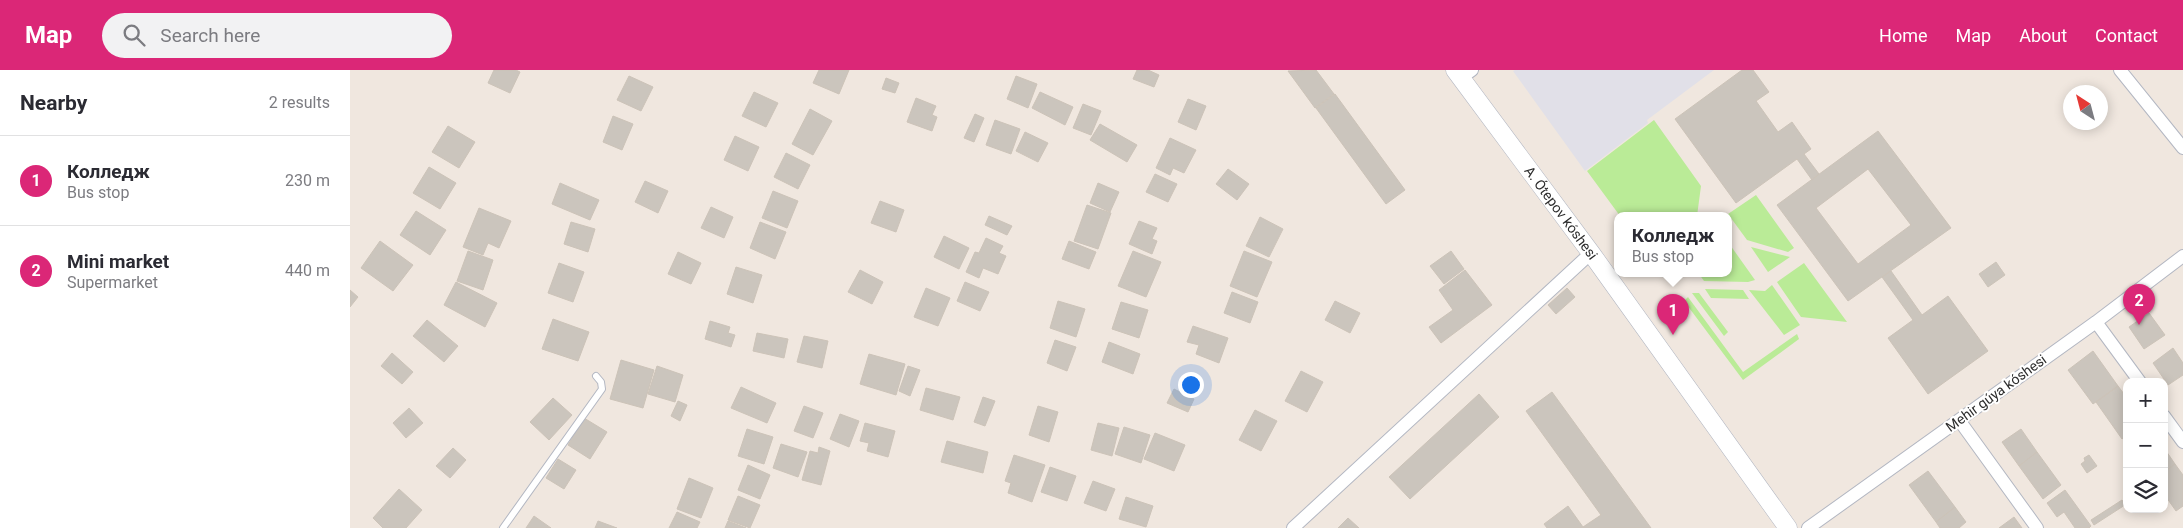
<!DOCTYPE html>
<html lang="en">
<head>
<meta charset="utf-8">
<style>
  :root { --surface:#fff; --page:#f2f2f3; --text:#2b2b33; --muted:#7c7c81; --line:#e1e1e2; --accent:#db2777 }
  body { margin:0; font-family:Roboto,sans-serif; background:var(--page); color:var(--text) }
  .controls { position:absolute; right:15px; bottom:15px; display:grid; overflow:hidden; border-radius:10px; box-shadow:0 2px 12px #0003 }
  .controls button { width:45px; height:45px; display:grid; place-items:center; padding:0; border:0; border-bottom:1px solid var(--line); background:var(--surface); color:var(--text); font:25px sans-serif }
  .compass { position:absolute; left:1713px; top:15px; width:45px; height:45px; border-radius:50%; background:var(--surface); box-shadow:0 2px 12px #0003; rotate:324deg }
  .you { position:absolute; left:840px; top:314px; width:18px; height:18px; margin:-12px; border:4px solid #fff; border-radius:50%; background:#1a73e8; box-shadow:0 0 0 8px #1a73e833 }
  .badge { display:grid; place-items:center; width:32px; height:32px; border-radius:50%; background:var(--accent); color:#fff; font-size:16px; font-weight:700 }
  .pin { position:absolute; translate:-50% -41px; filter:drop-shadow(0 1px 2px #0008) }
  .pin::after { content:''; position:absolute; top:26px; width:18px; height:15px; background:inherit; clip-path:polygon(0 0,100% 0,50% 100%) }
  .popup { position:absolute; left:1264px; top:142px; width:118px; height:65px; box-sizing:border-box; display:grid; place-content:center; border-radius:10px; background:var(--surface); filter:drop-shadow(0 1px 4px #0005); font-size:16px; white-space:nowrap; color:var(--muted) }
  .popup b { font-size:19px; color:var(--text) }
  .popup::after { content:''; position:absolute; left:50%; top:100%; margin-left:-10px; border:10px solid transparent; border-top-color:var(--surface) }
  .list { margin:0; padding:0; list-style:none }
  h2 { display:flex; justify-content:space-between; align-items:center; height:65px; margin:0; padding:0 20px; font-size:21px }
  h2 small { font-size:16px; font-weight:400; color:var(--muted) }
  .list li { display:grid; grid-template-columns:32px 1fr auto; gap:15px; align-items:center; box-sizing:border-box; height:90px; padding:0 20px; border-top:1px solid var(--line) }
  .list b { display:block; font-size:19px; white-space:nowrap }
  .list p { margin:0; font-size:16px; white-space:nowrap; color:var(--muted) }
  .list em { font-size:16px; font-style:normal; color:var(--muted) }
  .icon { flex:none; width:28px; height:28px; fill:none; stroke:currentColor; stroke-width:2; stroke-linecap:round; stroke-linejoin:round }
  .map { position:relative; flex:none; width:1833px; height:458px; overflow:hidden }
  header { display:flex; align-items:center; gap:30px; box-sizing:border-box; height:70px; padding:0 25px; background:var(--accent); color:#fff }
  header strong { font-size:24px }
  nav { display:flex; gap:28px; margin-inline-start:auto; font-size:18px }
  .search { width:350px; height:45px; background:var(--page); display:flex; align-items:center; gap:12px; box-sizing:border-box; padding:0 18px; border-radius:28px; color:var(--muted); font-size:19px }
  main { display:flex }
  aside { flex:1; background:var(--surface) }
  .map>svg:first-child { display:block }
</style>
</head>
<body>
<header>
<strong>Map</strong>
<div class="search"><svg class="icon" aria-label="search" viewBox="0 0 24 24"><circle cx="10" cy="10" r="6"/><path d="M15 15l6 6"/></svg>Search here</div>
<nav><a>Home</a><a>Map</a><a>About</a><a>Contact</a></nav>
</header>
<main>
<aside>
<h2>Nearby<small>2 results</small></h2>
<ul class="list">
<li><span class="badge">1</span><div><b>Колледж</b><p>Bus stop</p></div><em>230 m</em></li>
<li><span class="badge">2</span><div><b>Mini market</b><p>Supermarket</p></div><em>440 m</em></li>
</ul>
</aside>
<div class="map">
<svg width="1833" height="458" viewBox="0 0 1833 458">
  <rect width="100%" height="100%" fill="#f0e7df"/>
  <!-- industrial -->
  <path fill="#e1e0e8" d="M 1165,0 L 1364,0 L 1297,50 L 1298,53 L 1235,101 L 1163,1 Z"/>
  <!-- green -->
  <path fill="#baeb97" d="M 1304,50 L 1351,116 L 1347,146 L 1270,146 L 1237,101 Z
    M 1406,125 L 1444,178 L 1438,182 L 1397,170 L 1378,144 Z
    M 1378,172 L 1405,210 L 1398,212 L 1354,211 L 1349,204 L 1378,204 Z
    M 1401,177 L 1440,187 L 1418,202 Z
    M 1454,193 L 1497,252 L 1451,247 L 1427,212 Z
    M 1422,215 L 1450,255 L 1434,265 L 1399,220 L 1415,221 Z
    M 1355,219 L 1393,220 L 1399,229 L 1361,228 Z
    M 1342,223 L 1349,223 L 1378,262 L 1374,266 Z
    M 1338,227 L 1393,302 L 1447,264 L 1449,269 L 1393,310 L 1334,231 Z"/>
  <!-- building -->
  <path fill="#cbc5bd" stroke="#ccc3b8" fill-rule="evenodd" d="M 144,0 L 166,0 L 170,2 L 160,23 L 138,13 Z
    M 469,0 L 499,0 L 489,24 L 463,13 Z
    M 787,0 L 798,0 L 809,5 L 804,17 L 783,9 Z
    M 966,0 L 984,24 L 965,38 L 938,1 Z
    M 1392,0 L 1403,0 L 1419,22 L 1406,31 L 1428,62 L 1442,52 L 1461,79 L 1454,84 L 1469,104 L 1462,110 L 1447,89 L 1386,133 L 1325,49 Z
    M 279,6 L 303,17 L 291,41 L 267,30 Z
    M 666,6 L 687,14 L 678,38 L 657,29 Z
    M 536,8 L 549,13 L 545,23 L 532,19 Z
    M 404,22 L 428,33 L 416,57 L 392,46 Z
    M 690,22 L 723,37 L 715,55 L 682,38 Z
    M 985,24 L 1055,120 L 1036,134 L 966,38 Z
    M 566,28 L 586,36 L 582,45 L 587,47 L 582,61 L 557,52 Z
    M 838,29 L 856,36 L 846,60 L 828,52 Z
    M 733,34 L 751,41 L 741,65 L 723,58 Z
    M 460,39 L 482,51 L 463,85 L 442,74 Z
    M 625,44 L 634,48 L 624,72 L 614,68 Z
    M 263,46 L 283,54 L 272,80 L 253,72 Z
    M 645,50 L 670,59 L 661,84 L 636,75 Z
    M 750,54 L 787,75 L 777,92 L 740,70 Z
    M 98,56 L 125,72 L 109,98 L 82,82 Z
    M 1528,61 L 1601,158 L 1498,231 L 1427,135 ZM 1518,99 L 1561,155 L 1508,194 L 1466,138 Z
    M 675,62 L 698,73 L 688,92 L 666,81 Z
    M 385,66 L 409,77 L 398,101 L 374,90 Z
    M 820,68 L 846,80 L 834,103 L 823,98 L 820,105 L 806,98 Z
    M 436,83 L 460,95 L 448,119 L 424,107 Z
    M 79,97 L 106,113 L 90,139 L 63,123 Z
    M 878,99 L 899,114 L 887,130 L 866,114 Z
    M 805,104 L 827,114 L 818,132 L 796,122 Z
    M 295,111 L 318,121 L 308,143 L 285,132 Z
    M 210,113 L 249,130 L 240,150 L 202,134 Z
    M 748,113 L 769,122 L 760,142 L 740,133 Z
    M 423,121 L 448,131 L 437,158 L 412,148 Z
    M 530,131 L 554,140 L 546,162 L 521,153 Z
    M 737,135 L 761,143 L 748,179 L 724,171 Z
    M 361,137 L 383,147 L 374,168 L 351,158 Z
    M 129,138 L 161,151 L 149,178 L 138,173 L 133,185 L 113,177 Z
    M 66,141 L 96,160 L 80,185 L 50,165 Z
    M 639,146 L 662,156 L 657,165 L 635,155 Z
    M 910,147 L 933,159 L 919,187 L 896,176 Z
    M 789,151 L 807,158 L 802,169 L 807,171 L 802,184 L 779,174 Z
    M 221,152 L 245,159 L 238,182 L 214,174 Z
    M 410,152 L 436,162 L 425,189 L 400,178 Z
    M 594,166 L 619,178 L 609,199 L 584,187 Z
    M 636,168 L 653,176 L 649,183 L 656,186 L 648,204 L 633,198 L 629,208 L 616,202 L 625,182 L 629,183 Z
    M 30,171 L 63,195 L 43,221 L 11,198 Z
    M 719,171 L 746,182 L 739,199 L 712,189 Z
    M 118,181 L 143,190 L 133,220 L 107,211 Z
    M 783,181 L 811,192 L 796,227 L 768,216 Z
    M 894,181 L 922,192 L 907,227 L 880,216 Z
    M 1101,181 L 1114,199 L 1094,214 L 1080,196 Z
    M 328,182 L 351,193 L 341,214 L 318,204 Z
    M 1646,192 L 1655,205 L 1638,217 L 1629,204 Z
    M 209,193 L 234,202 L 223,232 L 198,223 Z
    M 386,197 L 412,205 L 403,233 L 377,224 Z
    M 510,200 L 533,212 L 522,234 L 498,222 Z
    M 1115,200 L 1142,235 L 1091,273 L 1079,257 L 1103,240 L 1089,220 Z
    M 1541,201 L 1572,245 L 1598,226 L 1638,281 L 1578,324 L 1538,268 L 1563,250 L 1532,207 Z
    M 106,212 L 147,233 L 135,257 L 94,235 Z
    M 615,212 L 639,222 L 630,241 L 607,231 Z
    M 576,218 L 600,228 L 588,256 L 564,247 Z
    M 1217,218 L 1225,227 L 1206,244 L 1198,235 Z
    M 0,220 L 8,227 L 0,237 Z
    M 882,222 L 908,232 L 900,253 L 874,243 Z
    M 708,231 L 735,239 L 726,267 L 700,258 Z
    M 985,231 L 1010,243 L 1000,263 L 975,250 Z
    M 771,232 L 798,240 L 789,268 L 762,259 Z
    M 1799,243 L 1815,265 L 1794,279 L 1779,257 Z
    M 203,249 L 239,262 L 228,291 L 192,279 Z
    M 77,250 L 108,276 L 94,292 L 63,266 Z
    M 360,251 L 380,257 L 378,263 L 385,265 L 381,277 L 355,269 Z
    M 843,256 L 878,268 L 869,293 L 846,284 L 849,275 L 837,272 Z
    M 407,263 L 438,269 L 434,288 L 403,281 Z
    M 454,266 L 478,271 L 472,298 L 447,292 Z
    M 705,270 L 726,277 L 717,301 L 697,293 Z
    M 759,272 L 790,284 L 783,304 L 752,292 Z
    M 1823,278 L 1833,293 L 1833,305 L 1818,315 L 1803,293 Z
    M 1743,281 L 1768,316 L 1743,334 L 1718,300 Z
    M 42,283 L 63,302 L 52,314 L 31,296 Z
    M 519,284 L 555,294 L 546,325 L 510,314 Z
    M 271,290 L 304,300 L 293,338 L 260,329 Z
    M 307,296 L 333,305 L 325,332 L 298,324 Z
    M 558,296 L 570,300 L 560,326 L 549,321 Z
    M 951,301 L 973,312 L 957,342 L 935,331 Z
    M 1768,316 L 1777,328 L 1777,365 L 1772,369 L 1746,332 Z
    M 391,317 L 426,333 L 417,353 L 381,338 Z
    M 576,318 L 610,327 L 603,350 L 570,340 Z
    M 824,319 L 844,329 L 838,342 L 817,333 Z
    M 1202,322 L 1301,458 L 1197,458 L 1194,454 L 1218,436 L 1233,457 L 1251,445 L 1176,341 Z
    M 1129,324 L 1149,347 L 1060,429 L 1039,407 Z
    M 633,327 L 645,331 L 635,356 L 624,352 Z
    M 203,328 L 222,345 L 199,370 L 180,352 Z
    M 328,331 L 337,335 L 330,351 L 321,346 Z
    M 454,336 L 473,343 L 463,368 L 444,361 Z
    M 688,336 L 708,342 L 699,372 L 679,365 Z
    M 59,338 L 73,353 L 56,368 L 43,353 Z
    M 905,340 L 927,351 L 911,381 L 889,370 Z
    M 490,344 L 509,351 L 499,377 L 480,369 Z
    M 234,348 L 257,362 L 240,389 L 218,375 Z
    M 515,353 L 545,361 L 538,387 L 517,381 L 519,373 L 510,371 Z
    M 748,353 L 769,358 L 762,386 L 741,380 Z
    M 774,357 L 800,365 L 791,393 L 765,384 Z
    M 397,359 L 423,367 L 414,394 L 388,386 Z
    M 1671,359 L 1687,382 L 1669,396 L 1652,372 Z
    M 805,363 L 835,375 L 824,401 L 794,389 Z
    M 597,371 L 638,382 L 633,403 L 591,392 Z
    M 431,374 L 457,382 L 448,407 L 423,398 Z
    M 469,377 L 480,381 L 471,415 L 452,410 L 460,381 L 468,383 Z
    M 103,378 L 116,390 L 100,408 L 86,396 Z
    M 1814,378 L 1825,394 L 1814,402 Z
    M 1687,382 L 1711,415 L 1693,429 L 1669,396 Z
    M 664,385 L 695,395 L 682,432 L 658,423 L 661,413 L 655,411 Z
    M 1739,385 L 1747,396 L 1737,403 L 1731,394 L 1735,391 L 1734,388 Z
    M 208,389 L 226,400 L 214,419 L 196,408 Z
    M 1825,394 L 1833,405 L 1833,436 L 1826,441 L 1814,424 L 1814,402 Z
    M 398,395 L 420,405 L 410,429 L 388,420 Z
    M 700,397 L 726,406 L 717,431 L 691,422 Z
    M 1578,401 L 1605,437 L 1586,452 L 1559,415 Z
    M 339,408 L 363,418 L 351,448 L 327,439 Z
    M 743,411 L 765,419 L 756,441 L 734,433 Z
    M 49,419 L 72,440 L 56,458 L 33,458 L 23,448 Z
    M 1715,420 L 1741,456 L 1739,458 L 1725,458 L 1714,442 L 1707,447 L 1697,433 Z
    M 388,426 L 410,435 L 400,458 L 378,450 Z
    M 776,427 L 803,436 L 796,457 L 769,449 Z
    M 1772,430 L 1775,435 L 1744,455 L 1741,450 Z
    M 1605,437 L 1616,452 L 1609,458 L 1590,458 L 1586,452 Z
    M 327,442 L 350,452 L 347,458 L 319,458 Z
    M 184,446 L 201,458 L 176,458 Z
    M 1664,447 L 1672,458 L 1649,458 Z
    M 998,448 L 1009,458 L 988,458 Z
    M 248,451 L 267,458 L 245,458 Z
    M 378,451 L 396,458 L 375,458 Z"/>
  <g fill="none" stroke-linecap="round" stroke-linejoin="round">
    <!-- lane casing -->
    <g stroke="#b3b7c2" stroke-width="8">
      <path id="lane" d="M 153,458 L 252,319 L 251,312 L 246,306"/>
    </g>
    <!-- street casing -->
    <g stroke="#b3b7c2" stroke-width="14">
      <path id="street" d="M 1770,0 L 1833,78
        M 1111,8 L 1122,0
        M 1746,252 L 1790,312
        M 1814,346 L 1833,372
        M 1609,350 L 1687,458
        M 943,458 L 1241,183
        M 1458,458 L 1746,252 L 1833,186"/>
    </g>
    <!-- secondary casing -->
    <g stroke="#b3b7c2" stroke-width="19">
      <g id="secondary">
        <path id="s1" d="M 1105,0 L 1241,183 L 1438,458"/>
      </g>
    </g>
    <!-- lane -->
    <use href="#lane" stroke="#fff" stroke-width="6"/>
    <!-- street -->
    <use href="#street" stroke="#fff" stroke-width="12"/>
    <!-- secondary -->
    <use href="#secondary" stroke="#fff" stroke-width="18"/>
  </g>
  <g text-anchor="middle" stroke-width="4" stroke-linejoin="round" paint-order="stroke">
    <!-- street labels -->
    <g font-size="14" fill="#2d2d2d" stroke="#fff">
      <text dy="5" stroke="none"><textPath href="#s1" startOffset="178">A. Ótepov kóshesi</textPath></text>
      <text transform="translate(1646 323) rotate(-36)" y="5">Mehir gúyа kóshesi</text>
    </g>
  </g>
</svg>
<div class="controls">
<button>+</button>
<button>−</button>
<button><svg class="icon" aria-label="layers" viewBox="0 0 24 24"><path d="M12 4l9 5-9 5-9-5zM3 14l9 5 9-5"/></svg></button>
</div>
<svg class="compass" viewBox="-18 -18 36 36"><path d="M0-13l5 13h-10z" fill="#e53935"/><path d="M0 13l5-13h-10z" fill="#7c7c81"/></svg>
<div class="you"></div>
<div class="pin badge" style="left:1323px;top:265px">1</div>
<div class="popup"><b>Колледж</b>Bus stop</div>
<div class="pin badge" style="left:1789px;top:255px">2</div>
</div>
</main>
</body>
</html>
